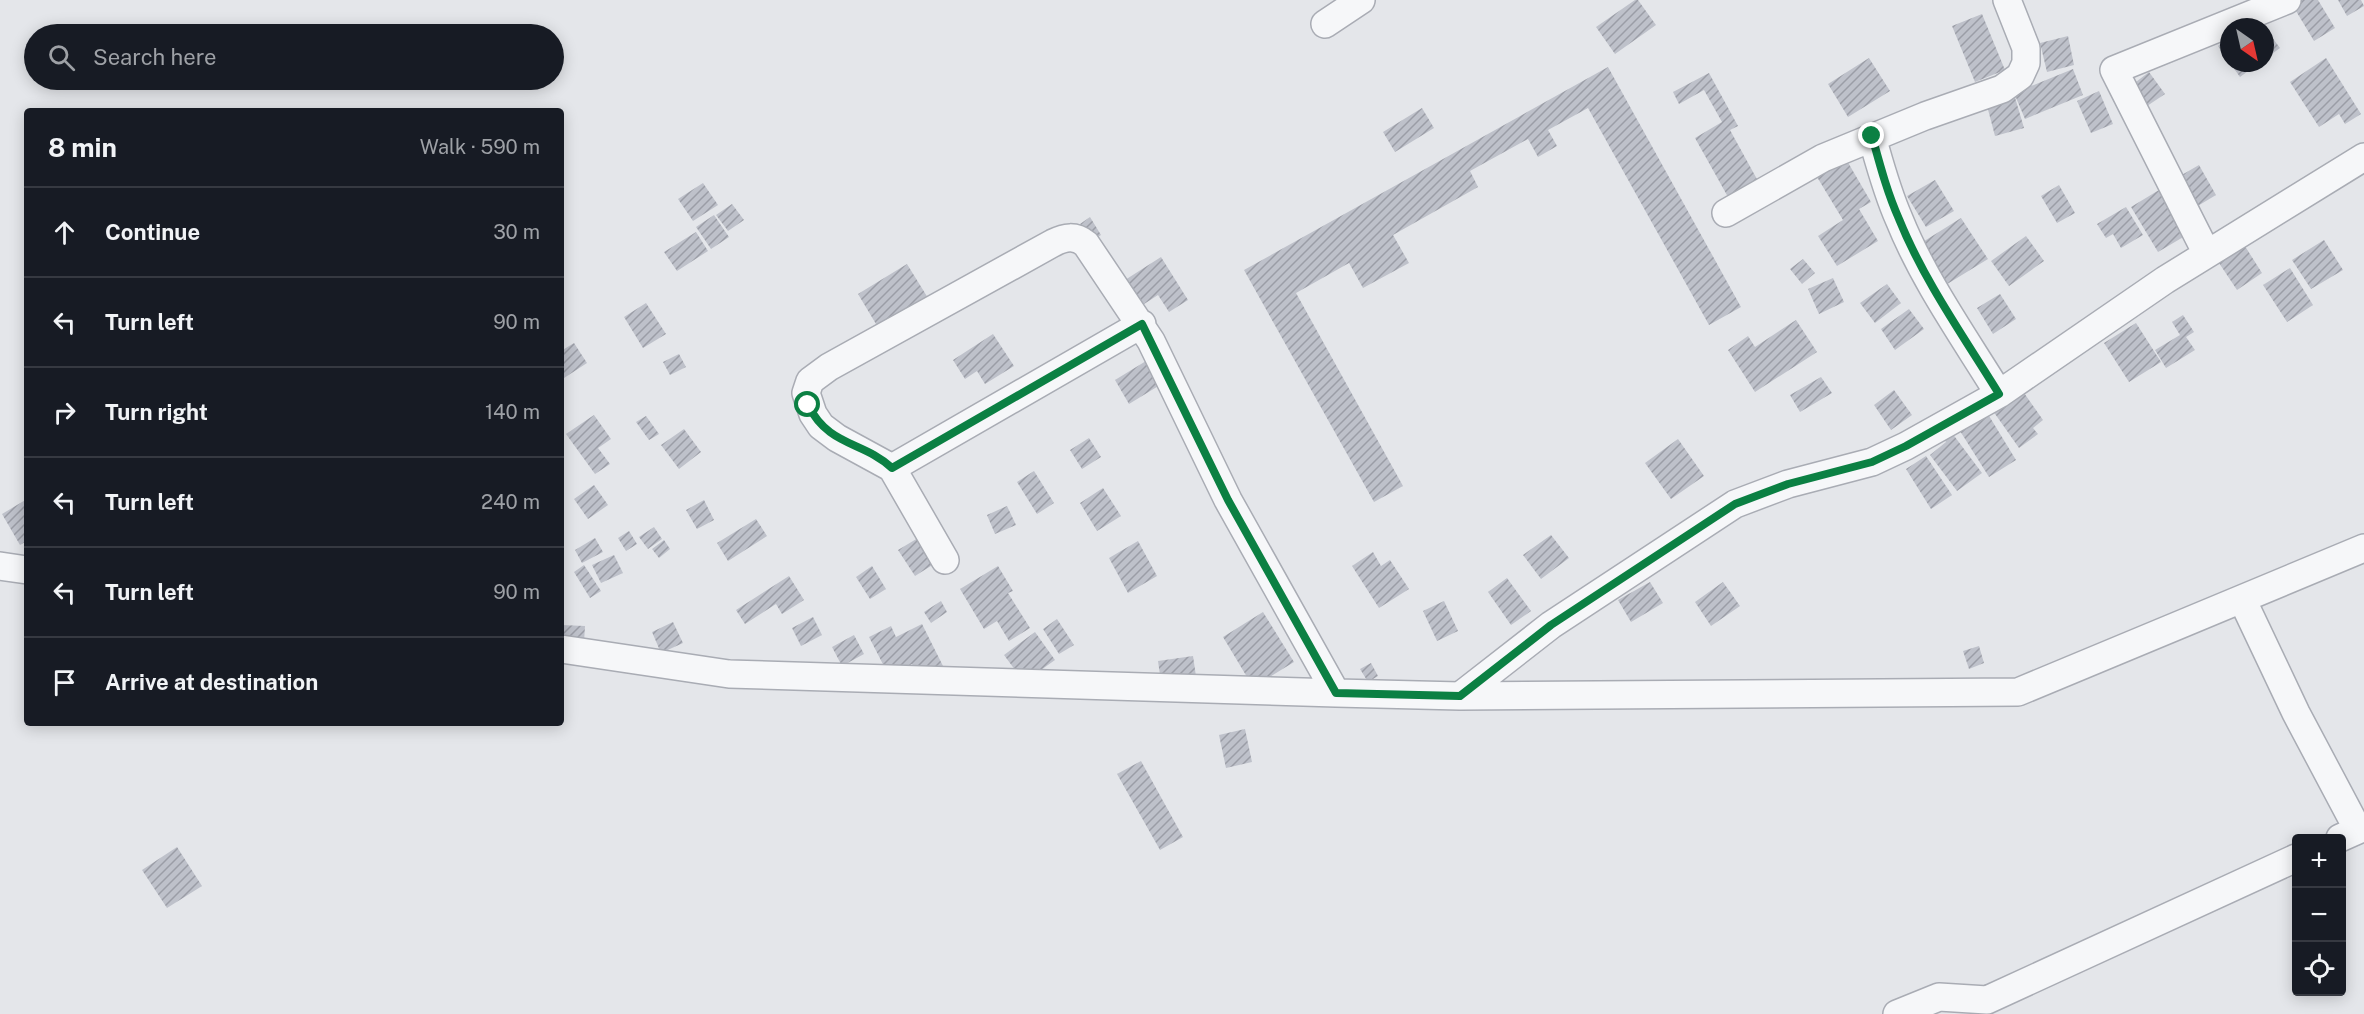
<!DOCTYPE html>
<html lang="en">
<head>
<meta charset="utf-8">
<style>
  :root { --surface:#171b24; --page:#20242c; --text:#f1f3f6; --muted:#9ea1a6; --line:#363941 }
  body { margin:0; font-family:"Public Sans",sans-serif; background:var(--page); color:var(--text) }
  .controls { position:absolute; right:18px; bottom:18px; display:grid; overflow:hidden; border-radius:6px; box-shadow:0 3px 15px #0003 }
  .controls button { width:54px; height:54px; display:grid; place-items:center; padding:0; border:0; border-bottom:2px solid var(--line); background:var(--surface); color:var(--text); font:30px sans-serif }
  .compass { position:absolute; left:2220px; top:18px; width:54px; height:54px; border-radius:50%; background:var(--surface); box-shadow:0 3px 15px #0003; rotate:146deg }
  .stop { position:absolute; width:18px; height:18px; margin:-14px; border:4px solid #0b8043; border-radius:50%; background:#fff }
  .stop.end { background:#0b8043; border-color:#fff; box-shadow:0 2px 6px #0008 }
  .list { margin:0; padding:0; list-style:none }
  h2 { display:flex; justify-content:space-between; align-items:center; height:78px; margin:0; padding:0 24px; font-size:26px }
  h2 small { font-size:20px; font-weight:400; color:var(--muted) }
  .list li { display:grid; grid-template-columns:39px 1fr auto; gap:18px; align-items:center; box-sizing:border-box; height:90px; padding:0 24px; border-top:2px solid var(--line) }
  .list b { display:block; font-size:22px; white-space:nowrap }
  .list em { font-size:20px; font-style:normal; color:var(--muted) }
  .icon { flex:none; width:33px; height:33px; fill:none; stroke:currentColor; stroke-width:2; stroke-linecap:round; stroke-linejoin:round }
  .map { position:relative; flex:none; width:2364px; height:1014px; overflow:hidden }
  .search { position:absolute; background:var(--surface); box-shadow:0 3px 15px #0003; left:24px; top:24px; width:540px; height:66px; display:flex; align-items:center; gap:15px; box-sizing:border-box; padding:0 21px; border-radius:33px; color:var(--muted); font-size:22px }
  .panel { position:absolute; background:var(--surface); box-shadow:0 3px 15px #0003; left:24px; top:108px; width:540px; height:618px; border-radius:6px }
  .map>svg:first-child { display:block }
</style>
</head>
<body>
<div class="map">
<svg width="2364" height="1014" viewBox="0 0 2364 1014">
  <defs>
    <pattern id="building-hatch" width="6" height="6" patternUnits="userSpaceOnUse" patternTransform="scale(1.5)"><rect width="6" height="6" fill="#bec1ca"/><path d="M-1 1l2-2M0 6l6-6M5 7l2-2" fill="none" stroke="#9b9da6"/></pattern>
  </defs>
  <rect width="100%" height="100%" fill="#e4e6ea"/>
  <!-- building -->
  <path fill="url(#building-hatch)" d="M 1635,0 L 1638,0 L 1656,25 L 1615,54 L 1596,27 Z
    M 2293,0 L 2318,0 L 2335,28 L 2314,41 L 2290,1 Z
    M 2338,0 L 2361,0 L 2364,6 L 2347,16 Z
    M 1982,14 L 2005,70 L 1975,82 L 1952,26 Z
    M 2265,28 L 2280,48 L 2265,59 Z
    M 2068,36 L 2074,65 L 2047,72 L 2040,43 Z
    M 2229,37 L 2229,62 L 2218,46 Z
    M 1869,58 L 1890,91 L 1848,117 L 1828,84 Z
    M 2326,58 L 2361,114 L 2345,124 L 2339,114 L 2319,127 L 2290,82 Z
    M 2230,63 L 2259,63 L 2240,77 Z
    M 1608,67 L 1741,307 L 1709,325 L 1588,108 L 1548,130 L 1557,146 L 1538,157 L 1528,139 L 1470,171 L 1478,187 L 1393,235 L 1409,263 L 1363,288 L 1349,263 L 1296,293 L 1403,486 L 1374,502 L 1244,270 Z
    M 2073,69 L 2083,95 L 2025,119 L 2014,93 Z
    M 2149,72 L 2165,94 L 2147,106 L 2132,85 Z
    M 1709,73 L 1738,126 L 1730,130 L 1758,181 L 1728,197 L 1695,138 L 1722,122 L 1704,90 L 1679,104 L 1673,92 Z
    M 2099,91 L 2113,124 L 2091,133 L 2077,101 Z
    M 2014,94 L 2024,128 L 1995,136 L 1986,102 Z
    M 1422,108 L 1434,128 L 1395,152 L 1383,132 Z
    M 1846,159 L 1871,202 L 1859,209 L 1878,241 L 1837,266 L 1818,236 L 1843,220 L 1817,177 Z
    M 2199,165 L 2216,195 L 2191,210 L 2173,180 Z
    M 1935,180 L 1954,211 L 1926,227 L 1907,196 Z
    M 703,183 L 718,205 L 693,221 L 678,199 Z
    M 2059,185 L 2075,213 L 2057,223 L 2041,196 Z
    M 2159,190 L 2185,236 L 2158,252 L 2131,207 Z
    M 732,204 L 744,220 L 728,231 L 716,215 Z
    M 2126,207 L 2143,235 L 2121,248 L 2113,234 L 2106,238 L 2097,224 Z
    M 714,215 L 729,237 L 711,249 L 696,227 Z
    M 1090,217 L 1101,235 L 1091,241 L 1080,224 Z
    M 1961,218 L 1988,259 L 1944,286 L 1918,245 Z
    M 696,232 L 708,251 L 677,271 L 664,252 Z
    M 2026,236 L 2044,261 L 2009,286 L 1991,261 Z
    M 2324,240 L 2343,270 L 2311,289 L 2292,260 Z
    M 2243,243 L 2262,273 L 2237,290 L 2217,260 Z
    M 1161,257 L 1188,300 L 1169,312 L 1158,295 L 1141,306 L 1125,280 Z
    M 1803,259 L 1815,273 L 1802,284 L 1790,269 Z
    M 907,264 L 928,298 L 879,329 L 858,294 Z
    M 2290,268 L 2313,305 L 2287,322 L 2263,285 Z
    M 1833,278 L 1844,302 L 1819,314 L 1808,289 Z
    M 1887,284 L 1901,303 L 1875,323 L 1860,303 Z
    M 2000,294 L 2016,319 L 1993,334 L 1977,308 Z
    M 646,303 L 666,334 L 643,348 L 624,317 Z
    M 1909,309 L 1924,329 L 1895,350 L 1881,329 Z
    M 2183,315 L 2194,332 L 2186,337 L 2195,350 L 2166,368 L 2155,350 L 2180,335 L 2172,322 Z
    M 1796,320 L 1817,352 L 1755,392 L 1728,350 L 1748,336 L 1755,347 Z
    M 2136,323 L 2161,362 L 2129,382 L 2104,343 Z
    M 993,334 L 1014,366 L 985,384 L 977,371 L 965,379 L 953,360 Z
    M 574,343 L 587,363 L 561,380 L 561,351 Z
    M 679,354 L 686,367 L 670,375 L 663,362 Z
    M 1146,361 L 1160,385 L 1129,404 L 1115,380 Z
    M 1821,377 L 1832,393 L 1800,412 L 1790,395 Z
    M 1894,390 L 1912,415 L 1891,430 L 1874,405 Z
    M 2022,390 L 2043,420 L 2033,428 L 2038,434 L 2019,448 L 1993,411 Z
    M 1983,406 L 2016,460 L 1989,477 L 1955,423 Z
    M 594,415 L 611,439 L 598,448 L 610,464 L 595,474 L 566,434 Z
    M 646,416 L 659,434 L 649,440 L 636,422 Z
    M 684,429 L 701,452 L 679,469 L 661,445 Z
    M 1949,429 L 1982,473 L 1957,491 L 1930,455 L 1946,442 L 1941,435 Z
    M 1089,438 L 1101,457 L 1082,469 L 1070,450 Z
    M 1678,439 L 1704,476 L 1671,499 L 1645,463 Z
    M 1926,456 L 1952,495 L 1931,509 L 1906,469 Z
    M 1034,471 L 1054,503 L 1037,514 L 1017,482 Z
    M 594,485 L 608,505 L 588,519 L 574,499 Z
    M 1103,488 L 1121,516 L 1097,531 L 1080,503 Z
    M 27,499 L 27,541 L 20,545 L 2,514 Z
    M 704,500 L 714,520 L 697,529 L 686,510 Z
    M 1007,506 L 1016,525 L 995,534 L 987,515 Z
    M 756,519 L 767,536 L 728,561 L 717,543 Z
    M 654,527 L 662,539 L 648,549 L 639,537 Z
    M 629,531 L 637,544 L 626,551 L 618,538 Z
    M 1551,535 L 1569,558 L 1541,579 L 1523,555 Z
    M 595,538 L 603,552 L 582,563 L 575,550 Z
    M 918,538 L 934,564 L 915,576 L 898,550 Z
    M 664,540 L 670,549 L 659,558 L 652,549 Z
    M 1138,541 L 1157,576 L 1128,593 L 1109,558 Z
    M 1373,552 L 1381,566 L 1390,560 L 1409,589 L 1379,608 L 1352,566 Z
    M 614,555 L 623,573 L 601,583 L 592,565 Z
    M 584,565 L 601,591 L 590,598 L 574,572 Z
    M 872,566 L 886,589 L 870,599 L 856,577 Z
    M 998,566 L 1013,591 L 1008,593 L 1030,628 L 1009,641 L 997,621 L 984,629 L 960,589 Z
    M 789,576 L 804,600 L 782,614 L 776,604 L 745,624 L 736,610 Z
    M 1507,578 L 1531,611 L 1511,625 L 1488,592 Z
    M 1650,582 L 1663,603 L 1631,622 L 1618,600 Z
    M 1723,582 L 1740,606 L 1711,626 L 1695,602 Z
    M 941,601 L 947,612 L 931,623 L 924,612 Z
    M 1444,601 L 1458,631 L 1437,641 L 1423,611 Z
    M 1263,612 L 1294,662 L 1253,687 L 1223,637 Z
    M 813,617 L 822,635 L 801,646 L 792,628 Z
    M 1057,619 L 1074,645 L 1059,654 L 1043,629 Z
    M 673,622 L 683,643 L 661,653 L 652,632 Z
    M 922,624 L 947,674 L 923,686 L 912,664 L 889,676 L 869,637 L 891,626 L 896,637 Z
    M 561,625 L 585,626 L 584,643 L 561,642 Z
    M 1035,632 L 1055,660 L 1024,682 L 1004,655 Z
    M 854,635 L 864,654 L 842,666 L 832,647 Z
    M 1979,646 L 1984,663 L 1969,669 L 1963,651 Z
    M 1193,656 L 1197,683 L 1162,689 L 1158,661 Z
    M 1371,663 L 1378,676 L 1368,682 L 1360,669 Z
    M 1245,729 L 1252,762 L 1226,768 L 1219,735 Z
    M 1141,761 L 1183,837 L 1160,850 L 1117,774 Z
    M 177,847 L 202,886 L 167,908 L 142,870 Z"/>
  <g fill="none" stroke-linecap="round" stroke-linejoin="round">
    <!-- minor casing -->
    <g stroke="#a9acb4" stroke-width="30">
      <path id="minor" d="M 1325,24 L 1361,0
        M 1872,137 C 1880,165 1887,192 1899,219 C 1924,281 1964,337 1999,394
        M 1726,213 L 1823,158 L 1925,116 L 2002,89 L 2020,76 L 2026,63 L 2026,48 L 2007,0
        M 2207,254 L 2114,70 L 2287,0
        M 892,468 L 1142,324
        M 945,560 L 892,468 L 837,438 L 821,426 L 813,414 L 806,393 L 810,381 L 829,367 L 1053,243 C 1065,237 1075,235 1086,244 L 1151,341 L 1228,500 L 1336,693
        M 0,566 L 27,570
        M 2242,599 L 2296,713 L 2358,830 L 2340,838
        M 561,649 L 729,674 L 1336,693 L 1460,696 L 2018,692 L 2364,548
        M 1460,696 L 1551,625 L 1735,504 L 1788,484 L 1872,462 L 1906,446 L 1999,394 L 2165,280 L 2364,157
        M 1897,1014 L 1939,997 L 1987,1000 L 2296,858"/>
    </g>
    <!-- minor -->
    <use href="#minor" stroke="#f6f7f9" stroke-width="27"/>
  </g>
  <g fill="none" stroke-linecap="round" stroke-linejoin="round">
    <!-- route -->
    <path stroke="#0b8043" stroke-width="8" d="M 808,405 C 829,447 863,441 892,468 L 1142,324 L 1228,500 L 1336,693 L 1460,696 L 1551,625 L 1735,504 L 1788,484 L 1872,462 L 1906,446 L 1999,394 C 1964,337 1924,281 1899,219 C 1887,192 1880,165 1872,136"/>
  </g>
</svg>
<div class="controls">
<button>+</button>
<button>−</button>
<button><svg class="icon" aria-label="locate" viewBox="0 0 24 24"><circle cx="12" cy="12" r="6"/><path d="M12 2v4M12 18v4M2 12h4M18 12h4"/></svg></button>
</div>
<svg class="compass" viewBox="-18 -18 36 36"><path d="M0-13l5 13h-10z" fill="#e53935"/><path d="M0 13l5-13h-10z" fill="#9ea1a6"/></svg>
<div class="stop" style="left:808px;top:405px"></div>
<div class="stop end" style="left:1872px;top:136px"></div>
<div class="search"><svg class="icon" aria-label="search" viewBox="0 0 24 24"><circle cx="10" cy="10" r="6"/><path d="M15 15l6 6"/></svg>Search here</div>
<section class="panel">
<h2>8 min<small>Walk · 590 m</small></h2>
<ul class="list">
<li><svg class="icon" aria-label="ahead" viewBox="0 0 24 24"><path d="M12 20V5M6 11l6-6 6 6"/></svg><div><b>Continue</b></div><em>30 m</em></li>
<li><svg class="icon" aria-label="left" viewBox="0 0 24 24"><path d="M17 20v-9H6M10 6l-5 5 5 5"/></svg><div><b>Turn left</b></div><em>90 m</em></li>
<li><svg class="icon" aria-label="right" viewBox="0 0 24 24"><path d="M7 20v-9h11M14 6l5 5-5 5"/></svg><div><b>Turn right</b></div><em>140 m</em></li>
<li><svg class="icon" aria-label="left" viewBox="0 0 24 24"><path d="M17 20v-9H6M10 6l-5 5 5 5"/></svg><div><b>Turn left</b></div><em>240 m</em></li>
<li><svg class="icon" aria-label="left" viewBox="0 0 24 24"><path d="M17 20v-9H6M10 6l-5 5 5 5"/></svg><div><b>Turn left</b></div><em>90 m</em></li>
<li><svg class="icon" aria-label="arrive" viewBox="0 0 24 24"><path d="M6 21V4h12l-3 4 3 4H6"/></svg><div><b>Arrive at destination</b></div></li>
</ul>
</section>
</div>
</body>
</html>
